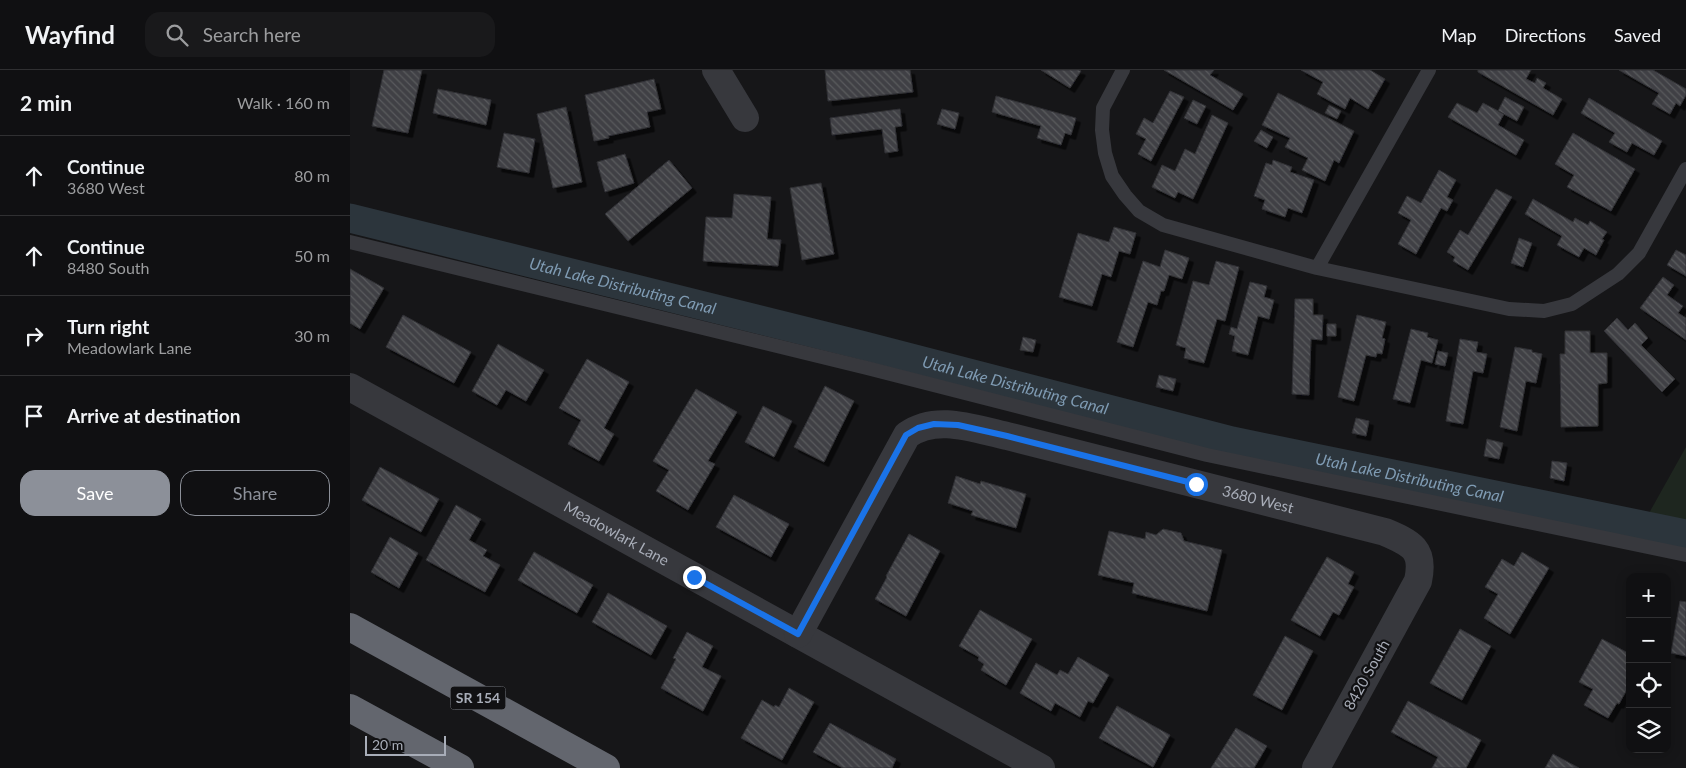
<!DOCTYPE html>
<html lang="en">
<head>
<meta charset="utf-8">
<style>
  :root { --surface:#101012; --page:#19191b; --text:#f1f3f6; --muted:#9c9d9f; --line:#303032; --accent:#8c9099 }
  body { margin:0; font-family:Lato,sans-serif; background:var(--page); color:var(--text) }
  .controls { position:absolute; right:15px; bottom:15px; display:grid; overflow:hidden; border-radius:10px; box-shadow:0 2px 12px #0003 }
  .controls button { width:45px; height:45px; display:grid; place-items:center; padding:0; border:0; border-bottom:1px solid var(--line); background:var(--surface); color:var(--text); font:25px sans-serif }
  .scale { position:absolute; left:15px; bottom:12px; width:81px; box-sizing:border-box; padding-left:5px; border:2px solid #a8adb8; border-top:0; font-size:14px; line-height:18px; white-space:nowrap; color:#a8adb8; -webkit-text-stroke:4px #111113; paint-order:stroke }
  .stop { position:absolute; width:15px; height:15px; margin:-11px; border:4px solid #1a73e8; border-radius:50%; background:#fff }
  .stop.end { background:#1a73e8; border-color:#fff; box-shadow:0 1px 5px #0008 }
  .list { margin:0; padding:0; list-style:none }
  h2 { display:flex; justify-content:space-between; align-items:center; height:65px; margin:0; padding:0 20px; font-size:21px }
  h2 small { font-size:16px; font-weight:400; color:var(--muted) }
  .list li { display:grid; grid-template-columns:32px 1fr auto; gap:15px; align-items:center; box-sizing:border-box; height:80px; padding:0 20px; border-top:1px solid var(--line) }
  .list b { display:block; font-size:19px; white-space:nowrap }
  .list p { margin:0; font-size:16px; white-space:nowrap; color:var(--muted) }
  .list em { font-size:16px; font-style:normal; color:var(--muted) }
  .actions { display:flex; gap:10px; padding:15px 20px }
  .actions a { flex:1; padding:11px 0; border:1px solid var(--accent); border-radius:15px; text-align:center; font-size:18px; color:var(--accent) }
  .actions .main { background:var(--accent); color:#fff }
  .icon { flex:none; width:28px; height:28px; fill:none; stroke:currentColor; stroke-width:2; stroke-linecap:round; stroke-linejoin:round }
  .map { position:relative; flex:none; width:1336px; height:698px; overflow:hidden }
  header { display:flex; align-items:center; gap:30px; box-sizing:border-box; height:70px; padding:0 25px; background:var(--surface); border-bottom:1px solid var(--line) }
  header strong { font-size:24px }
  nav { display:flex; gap:28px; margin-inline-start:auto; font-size:18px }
  .search { width:350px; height:45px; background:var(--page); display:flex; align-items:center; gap:12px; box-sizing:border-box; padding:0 18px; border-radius:15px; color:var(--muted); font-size:19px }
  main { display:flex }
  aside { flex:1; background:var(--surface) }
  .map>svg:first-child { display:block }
</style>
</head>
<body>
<header>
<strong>Wayfind</strong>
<div class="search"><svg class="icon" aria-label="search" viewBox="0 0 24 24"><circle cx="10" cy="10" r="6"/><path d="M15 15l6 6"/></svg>Search here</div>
<nav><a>Map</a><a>Directions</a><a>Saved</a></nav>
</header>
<main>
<aside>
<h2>2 min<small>Walk · 160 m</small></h2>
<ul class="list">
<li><svg class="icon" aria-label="ahead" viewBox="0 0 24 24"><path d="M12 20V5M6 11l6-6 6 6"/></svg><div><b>Continue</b><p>3680 West</p></div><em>80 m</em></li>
<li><svg class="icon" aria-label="ahead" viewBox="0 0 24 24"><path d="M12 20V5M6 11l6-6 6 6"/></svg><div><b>Continue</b><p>8480 South</p></div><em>50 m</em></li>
<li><svg class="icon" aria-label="right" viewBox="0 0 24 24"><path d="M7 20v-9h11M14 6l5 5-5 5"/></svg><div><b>Turn right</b><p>Meadowlark Lane</p></div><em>30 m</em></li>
<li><svg class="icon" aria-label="arrive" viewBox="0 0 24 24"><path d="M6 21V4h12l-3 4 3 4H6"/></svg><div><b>Arrive at destination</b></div></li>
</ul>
<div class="actions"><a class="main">Save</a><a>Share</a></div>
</aside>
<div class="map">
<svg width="1336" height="698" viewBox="0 0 1336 698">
  <defs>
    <pattern id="building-back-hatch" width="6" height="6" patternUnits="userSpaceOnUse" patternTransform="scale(1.25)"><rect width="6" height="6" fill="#404145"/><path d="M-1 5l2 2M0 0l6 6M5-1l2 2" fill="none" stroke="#595a5e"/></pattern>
    <filter id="shadow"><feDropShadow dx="4.5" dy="4.5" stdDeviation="0" flood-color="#0009"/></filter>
  </defs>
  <rect width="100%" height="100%" fill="#161618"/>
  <!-- green -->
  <path fill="#1e261f" d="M 1336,377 L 1336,452 L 1298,445 Z"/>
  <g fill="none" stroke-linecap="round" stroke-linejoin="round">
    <!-- canal -->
    <path stroke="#2c353c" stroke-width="29" id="s1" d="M 0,148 L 511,275 L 882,371 L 1336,464"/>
  </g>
  <!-- building -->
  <path fill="url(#building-back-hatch)" stroke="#303034" filter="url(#shadow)" d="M 34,0 L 72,0 L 58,63 L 22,56 Z
    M 475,0 L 560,0 L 563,22 L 478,31 Z
    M 691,0 L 729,0 L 731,1 L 720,18 Z
    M 814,0 L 864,0 L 860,5 L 893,24 L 883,40 Z
    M 951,0 L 1020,0 L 1035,9 L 1018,39 L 1000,28 L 995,39 L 967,24 L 973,12 Z
    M 1128,0 L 1181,0 L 1176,9 L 1185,13 L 1187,8 L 1196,13 L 1193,18 L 1212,29 L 1203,45 L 1128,2 Z
    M 1269,0 L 1303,0 L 1336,19 L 1336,25 L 1330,36 L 1326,33 L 1320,44 L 1302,34 L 1309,23 Z
    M 304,9 L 311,39 L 297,42 L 300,57 L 258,66 L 259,68 L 244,71 L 235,25 Z
    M 88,19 L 141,30 L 136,55 L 83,43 Z
    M 820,21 L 834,27 L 801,91 L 788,84 L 796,69 L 786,64 L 794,48 L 803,53 Z
    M 928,23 L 1004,61 L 989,93 L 984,90 L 975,111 L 952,100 L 958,88 L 935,77 L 940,68 L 912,55 Z
    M 646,26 L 726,48 L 721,65 L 715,63 L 711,75 L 687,68 L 691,56 L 642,42 Z
    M 1155,27 L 1174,37 L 1167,51 L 1148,41 Z
    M 1239,28 L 1312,71 L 1304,85 L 1282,73 L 1277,82 L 1259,72 L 1265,63 L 1231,43 Z
    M 843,30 L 856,36 L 847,54 L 834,48 Z
    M 1107,33 L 1127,43 L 1133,33 L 1154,44 L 1148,55 L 1174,70 L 1166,85 L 1098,47 Z
    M 979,35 L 991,41 L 987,49 L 975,43 Z
    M 216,37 L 232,112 L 203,118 L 187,44 Z
    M 550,39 L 552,56 L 545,57 L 548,81 L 535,83 L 532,59 L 482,65 L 480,48 Z
    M 592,39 L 609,43 L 605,59 L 587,54 Z
    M 862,45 L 878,53 L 843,129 L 828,122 L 825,128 L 802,117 L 812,95 L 825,101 L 835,79 L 845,84 Z
    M 911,60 L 923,67 L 917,78 L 904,71 Z
    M 154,63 L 185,69 L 179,103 L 147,97 Z
    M 1223,63 L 1285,99 L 1261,141 L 1217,117 L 1224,105 L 1205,94 Z
    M 275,84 L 284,113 L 255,122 L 247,92 Z
    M 319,90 L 342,118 L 278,171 L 255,144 Z
    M 923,90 L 942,97 L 940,102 L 964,110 L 952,143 L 938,138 L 935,147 L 912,139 L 915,130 L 904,126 L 916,93 L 922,95 Z
    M 1089,100 L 1106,110 L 1097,127 L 1103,130 L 1097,141 L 1091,138 L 1066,184 L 1048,174 L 1061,150 L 1048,143 L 1057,126 L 1071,133 Z
    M 471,113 L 484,184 L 452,190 L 440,118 Z
    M 1146,119 L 1162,127 L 1118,200 L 1103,191 L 1105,187 L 1097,182 L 1110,160 L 1118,165 Z
    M 384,124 L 421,127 L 417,169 L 431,170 L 428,196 L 353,191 L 356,147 L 382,148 Z
    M 1183,129 L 1223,152 L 1225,148 L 1238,155 L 1240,151 L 1257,162 L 1252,169 L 1254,170 L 1246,185 L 1234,178 L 1229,187 L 1207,175 L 1212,166 L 1175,144 Z
    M 764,157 L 786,163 L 780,184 L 769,181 L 761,207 L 752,204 L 742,236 L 709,227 L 728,163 L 759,172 Z
    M 1169,168 L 1182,173 L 1173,197 L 1161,193 Z
    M 815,180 L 839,188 L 832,209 L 819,205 L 814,221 L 811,221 L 807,235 L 798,232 L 783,277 L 767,272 L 793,191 L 810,197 Z
    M 1326,180 L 1336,185 L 1336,206 L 1317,195 Z
    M 866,191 L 889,197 L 875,251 L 867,249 L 854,293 L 834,288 L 836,278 L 826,275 L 843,211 L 859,215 Z
    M 0,199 L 34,218 L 10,259 L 0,253 Z
    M 1313,207 L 1324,215 L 1317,225 L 1333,236 L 1328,243 L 1336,248 L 1336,270 L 1290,238 Z
    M 900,212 L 917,216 L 914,227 L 924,230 L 919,249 L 908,246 L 898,285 L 882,281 L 885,266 L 879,264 L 881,257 L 887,259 Z
    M 945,229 L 963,229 L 963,245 L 973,245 L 972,270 L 961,269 L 959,325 L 942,324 Z
    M 53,245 L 121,282 L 104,313 L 36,277 Z
    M 1007,245 L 1036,252 L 1032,268 L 1035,269 L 1032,284 L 1027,283 L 1026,287 L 1016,285 L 1004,331 L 988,327 Z
    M 1267,248 L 1278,260 L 1285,253 L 1298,268 L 1291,275 L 1325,309 L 1312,322 L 1254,261 Z
    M 977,254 L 986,254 L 986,266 L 977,266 Z
    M 1061,259 L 1078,263 L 1077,267 L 1088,270 L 1082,293 L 1071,290 L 1060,333 L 1043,329 Z
    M 1215,261 L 1240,261 L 1240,283 L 1257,283 L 1257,313 L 1248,314 L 1248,356 L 1211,357 L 1210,284 L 1215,284 Z
    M 673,267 L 686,270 L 683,282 L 670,280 Z
    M 1110,269 L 1128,272 L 1126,282 L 1137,284 L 1133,303 L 1123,301 L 1113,354 L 1096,351 Z
    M 148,274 L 194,300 L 176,331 L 156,320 L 147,335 L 122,321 Z
    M 1165,277 L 1182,280 L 1182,282 L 1192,284 L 1186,313 L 1176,311 L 1167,361 L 1150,357 Z
    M 1088,281 L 1098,283 L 1095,296 L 1085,294 Z
    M 237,289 L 279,312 L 254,358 L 264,364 L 249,391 L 218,374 L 231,350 L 209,338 Z
    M 809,305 L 826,309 L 823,321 L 806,317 Z
    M 475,316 L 504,331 L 474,392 L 444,377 Z
    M 346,319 L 387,342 L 358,391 L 365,394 L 338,440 L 306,421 L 319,400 L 303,391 Z
    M 413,336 L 442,351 L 424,387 L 395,372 Z
    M 1006,348 L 1019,351 L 1016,366 L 1002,363 Z
    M 1137,369 L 1153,373 L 1149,389 L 1134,386 Z
    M 1202,391 L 1217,393 L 1214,411 L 1200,408 Z
    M 30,397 L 89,429 L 71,462 L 12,430 Z
    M 606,406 L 630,414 L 631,411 L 676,424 L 666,458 L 621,445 L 623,441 L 598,433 Z
    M 384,425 L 439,454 L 421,487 L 366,457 Z
    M 106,435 L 131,449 L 119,470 L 137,480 L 133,486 L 150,495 L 135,522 L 76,490 Z
    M 813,459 L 831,463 L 834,471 L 872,480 L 857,541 L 782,523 L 784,513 L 748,505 L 759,461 L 795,469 L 796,462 L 806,465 Z
    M 559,464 L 590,481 L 556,546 L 525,529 L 537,507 L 536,506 Z
    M 40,467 L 68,483 L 49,518 L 21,502 Z
    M 184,482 L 243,515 L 227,543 L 168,510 Z
    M 1172,482 L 1199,498 L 1160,564 L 1134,548 L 1148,524 L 1135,517 L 1152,489 L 1164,496 Z
    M 977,487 L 1004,502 L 998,514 L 1004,517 L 989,545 L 983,542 L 970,566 L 941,550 Z
    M 258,523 L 317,556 L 301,585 L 242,552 Z
    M 1330,531 L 1336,532 L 1336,586 L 1321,583 Z
    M 630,540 L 682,569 L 656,615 L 631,600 L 634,594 L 628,590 L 629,587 L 609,576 Z
    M 1110,559 L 1141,576 L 1112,630 L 1080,613 Z
    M 337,562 L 363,576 L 352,597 L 371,606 L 353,641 L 311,618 L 326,589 L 323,588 Z
    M 935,566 L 963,581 L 932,640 L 903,625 Z
    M 1252,569 L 1280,584 L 1280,614 L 1269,634 L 1267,633 L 1258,648 L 1234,635 L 1243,619 L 1229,612 Z
    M 728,587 L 759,605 L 743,633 L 738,631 L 730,647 L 705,633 L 701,641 L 670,623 L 686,593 L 707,605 L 710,600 L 718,604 Z
    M 439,618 L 464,632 L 432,690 L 391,668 L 412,630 L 424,637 L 425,635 L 429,637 Z
    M 1058,631 L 1131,670 L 1116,698 L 1082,698 L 1088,687 L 1041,662 Z
    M 767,636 L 820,665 L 803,697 L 749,668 Z
    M 480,653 L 546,689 L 542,698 L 493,698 L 463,682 Z
    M 886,658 L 917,676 L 904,698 L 861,698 Z
    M 1203,684 L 1229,698 L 1195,698 Z"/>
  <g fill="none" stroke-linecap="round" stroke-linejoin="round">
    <!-- lane -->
    <path stroke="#37383d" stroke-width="14" d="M 773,0 L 753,38 L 752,60 L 755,83 L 762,106 L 775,125 L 789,141 L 813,155 L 967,198 L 1159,239 L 1194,241 L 1222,234 L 1268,204 L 1289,183 L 1336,99
      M 0,172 L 517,298 L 857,385 L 1336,485
      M 967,198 L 1079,0"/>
    <!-- street -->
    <g stroke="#37383d" stroke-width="28">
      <path d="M 366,0 L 395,48"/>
      <path id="s2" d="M 0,317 L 691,698"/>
      <path id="s3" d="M 448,564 L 557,365 C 587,344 624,359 657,366 L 1035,462 C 1061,473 1075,479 1068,511 L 966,698"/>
    </g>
    <!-- highway -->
    <path stroke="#63666e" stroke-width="28" d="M 0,557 L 256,698
      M 0,638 L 110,698"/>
  </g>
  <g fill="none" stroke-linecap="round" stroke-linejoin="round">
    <!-- route -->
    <path stroke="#1a73e8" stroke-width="6" d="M 344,507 L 448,564 L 556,365 L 568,358 L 584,354 L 608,355 L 657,366 L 846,414"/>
  </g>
  <g text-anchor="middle" stroke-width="4.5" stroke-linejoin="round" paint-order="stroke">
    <!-- shield labels -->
    <rect fill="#111113" stroke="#7b7e86" stroke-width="1" x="100.5" y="616.5" width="55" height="23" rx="4"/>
    <g font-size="14" font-weight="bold" fill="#a8adb8">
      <text x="128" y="633">SR 154</text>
    </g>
    <!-- street labels -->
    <g font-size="15" fill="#a8adb8" stroke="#111113">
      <text dy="5" stroke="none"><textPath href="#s3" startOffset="589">3680 West</textPath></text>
      <text dy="5" stroke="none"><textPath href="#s2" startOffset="304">Meadowlark Lane</textPath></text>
      <text transform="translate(1017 605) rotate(-61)" y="5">8420 South</text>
    </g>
    <!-- water labels -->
    <g font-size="16" font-style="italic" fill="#7f9bb3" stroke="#111113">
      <text dy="6" stroke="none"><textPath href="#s1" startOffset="281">Utah Lake Distributing Canal</textPath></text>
      <text dy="6" stroke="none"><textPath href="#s1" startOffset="686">Utah Lake Distributing Canal</textPath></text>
      <text dy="6" stroke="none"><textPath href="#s1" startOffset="1091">Utah Lake Distributing Canal</textPath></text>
    </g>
  </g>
</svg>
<div class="controls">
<button>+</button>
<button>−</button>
<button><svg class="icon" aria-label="locate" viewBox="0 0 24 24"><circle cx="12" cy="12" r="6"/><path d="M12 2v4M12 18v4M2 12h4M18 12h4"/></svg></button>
<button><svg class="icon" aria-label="layers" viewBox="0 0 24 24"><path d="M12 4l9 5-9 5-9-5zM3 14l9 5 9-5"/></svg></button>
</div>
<div class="scale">20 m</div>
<div class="stop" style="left:846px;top:414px"></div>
<div class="stop end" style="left:344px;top:507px"></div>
</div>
</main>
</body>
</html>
